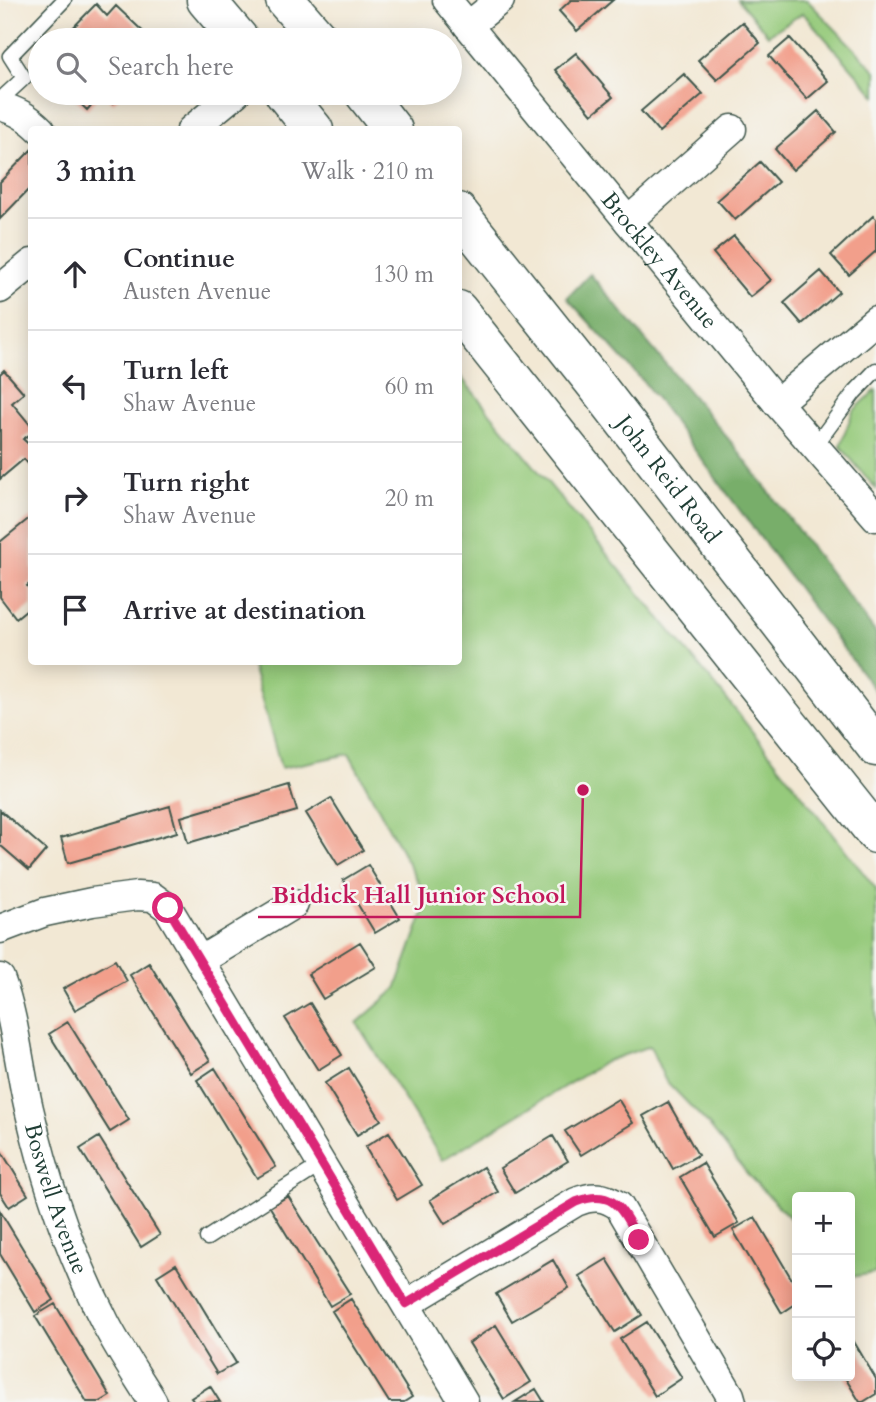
<!DOCTYPE html>
<html lang="en">
<head>
<meta charset="utf-8">
<style>
  :root { --surface:#fff; --page:#f7f7f7; --text:#2b2b33; --muted:#7c7c81; --line:#e1e1e2 }
  body { margin:0; font-family:Cardo,serif; background:var(--page); color:var(--text) }
  .controls { position:absolute; right:21px; bottom:21px; display:grid; overflow:hidden; border-radius:7px; box-shadow:0 4px 18px #0003 }
  .controls button { width:63px; height:63px; display:grid; place-items:center; padding:0; border:0; border-bottom:2px solid var(--line); background:var(--surface); color:var(--text); font:35px sans-serif }
  .stop { position:absolute; width:21px; height:21px; margin:-16px; border:5px solid #db2777; border-radius:50%; background:#fff }
  .stop.end { background:#db2777; border-color:#fff; box-shadow:0 2px 7px #0008 }
  .list { margin:0; padding:0; list-style:none }
  h2 { display:flex; justify-content:space-between; align-items:center; height:91px; margin:0; padding:0 28px; font-size:30px }
  h2 small { font-size:23px; font-weight:400; color:var(--muted) }
  .list li { display:grid; grid-template-columns:46px 1fr auto; gap:21px; align-items:center; box-sizing:border-box; height:112px; padding:0 28px; border-top:2px solid var(--line) }
  .list b { display:block; font-size:26px; white-space:nowrap }
  .list p { margin:0; font-size:23px; white-space:nowrap; color:var(--muted) }
  .list em { font-size:23px; font-style:normal; color:var(--muted) }
  .icon { flex:none; width:38px; height:38px; fill:none; stroke:currentColor; stroke-width:2; stroke-linecap:round; stroke-linejoin:round }
  .map { position:relative; flex:none; width:876px; height:1402px; overflow:hidden }
  .search { position:absolute; background:var(--surface); box-shadow:0 4px 18px #0003; left:28px; top:28px; width:434px; height:77px; display:flex; align-items:center; gap:18px; box-sizing:border-box; padding:0 24px; border-radius:38px; color:var(--muted); font-size:26px }
  .panel { position:absolute; background:var(--surface); box-shadow:0 4px 18px #0003; left:28px; top:126px; width:434px; height:539px; border-radius:7px }
  .map>svg:first-child { display:block }
</style>
</head>
<body>
<div class="map">
<svg width="876" height="1402" viewBox="0 0 876 1402">
  <rect width="100%" height="100%" fill="#f6f6f2"/>
  <filter id="ink" filterUnits="userSpaceOnUse"><feTurbulence type="fractalNoise" baseFrequency=".0143" numOctaves="2"/><feDisplacementMap in="SourceGraphic" scale="14" xChannelSelector="R" yChannelSelector="G"/><feConvolveMatrix kernelMatrix="1 2 1 2 8 2 1 2 1" color-interpolation-filters="sRGB"/></filter>
  <filter id="wash" filterUnits="userSpaceOnUse"><feTurbulence type="fractalNoise" baseFrequency=".00686" numOctaves="4" result="noise"/><feDisplacementMap in="SourceGraphic" scale="28" xChannelSelector="R" yChannelSelector="G"/><feGaussianBlur stdDeviation="1.57" result="paint"/><feColorMatrix in="noise" values="0 0 0 0 0 0 0 0 0 0 0 0 0 0 0 0 0 1.4 0 .05"/><feComposite in="paint" operator="in"/></filter>
  <g filter="url(#wash)">
    <rect width="100%" height="100%" fill="#f2e8d4"/>
    <!-- green -->
    <path fill="#96ca7b" stroke="#5a8458" stroke-width="2" d="M 738,0 L 807,0 L 876,71 L 876,96 L 803,13 L 768,35 Z
      M 459,375 L 725,697 L 876,889 L 876,1273 L 850,1277 L 850,1197 L 797,1197 L 797,1225 L 750,1177 L 708,1124 L 665,1080 L 650,1046 L 607,1061 L 442,1160 L 357,1023 L 396,989 L 428,900 L 349,754 L 281,768 L 251,662 L 458,662 Z
      M 876,390 L 876,489 L 840,446 L 853,411 Z"/>
    <!-- forest -->
    <path fill="#78ae6b" stroke="#4c7650" stroke-width="2" d="M 590,274 L 732,443 L 876,633 L 876,692 L 643,381 L 567,298 Z"/>
    <g id="blocks">
      <!-- building -->
      <path fill="#f29f8b" d="M 571,0 L 613,0 L 577,31 L 559,11 Z
        M 96,4 L 107,16 L 116,6 L 152,40 L 61,40 Z
        M 742,22 L 760,43 L 717,80 L 698,60 Z
        M 790,38 L 828,81 L 807,99 L 769,56 Z
        M 576,53 L 613,97 L 592,114 L 555,70 Z
        M 684,74 L 703,94 L 659,132 L 641,111 Z
        M 69,93 L 123,93 L 113,103 L 102,93 L 87,110 Z
        M 818,111 L 836,132 L 793,170 L 775,149 Z
        M 32,149 L 32,186 L 0,219 L 0,182 Z
        M 760,162 L 778,182 L 735,220 L 717,200 Z
        M 873,216 L 876,219 L 876,251 L 849,275 L 831,255 Z
        M 734,236 L 771,280 L 750,297 L 713,253 Z
        M 821,271 L 839,292 L 802,324 L 784,303 Z
        M 4,370 L 24,393 L 12,403 L 32,427 L 32,433 L 23,439 L 32,447 L 32,468 L 24,459 L 0,479 L 0,374 Z
        M 32,516 L 32,582 L 27,586 L 32,592 L 32,605 L 16,618 L 0,597 L 0,542 Z
        M 289,785 L 297,811 L 188,843 L 181,817 Z
        M 331,798 L 363,850 L 338,865 L 306,813 Z
        M 170,806 L 177,832 L 68,863 L 61,838 Z
        M 0,810 L 46,850 L 29,870 L 0,845 Z
        M 368,865 L 400,918 L 375,933 L 343,880 Z
        M 360,942 L 376,967 L 323,999 L 308,974 Z
        M 115,960 L 127,981 L 75,1010 L 63,989 Z
        M 149,963 L 210,1061 L 191,1073 L 130,975 Z
        M 310,1003 L 342,1055 L 318,1070 L 285,1018 Z
        M 68,1022 L 129,1120 L 110,1132 L 49,1034 Z
        M 215,1068 L 276,1167 L 257,1178 L 197,1080 Z
        M 349,1068 L 381,1120 L 357,1135 L 325,1083 Z
        M 618,1099 L 633,1123 L 581,1155 L 565,1131 Z
        M 668,1102 L 698,1155 L 673,1169 L 643,1116 Z
        M 389,1132 L 422,1185 L 397,1200 L 365,1147 Z
        M 553,1136 L 568,1161 L 515,1193 L 500,1168 Z
        M 99,1137 L 160,1235 L 141,1247 L 80,1149 Z
        M 0,1149 L 28,1195 L 9,1207 L 0,1193 Z
        M 703,1163 L 739,1223 L 715,1237 L 680,1177 Z
        M 483,1167 L 498,1192 L 445,1224 L 430,1200 Z
        M 288,1196 L 350,1294 L 330,1306 L 270,1207 Z
        M 0,1211 L 54,1300 L 35,1312 L 0,1254 Z
        M 755,1217 L 797,1288 L 797,1303 L 782,1313 L 733,1230 Z
        M 607,1259 L 642,1315 L 615,1332 L 579,1276 Z
        M 553,1260 L 569,1288 L 512,1321 L 496,1294 Z
        M 176,1264 L 236,1363 L 217,1374 L 157,1276 Z
        M 351,1299 L 412,1397 L 404,1402 L 389,1402 L 332,1311 Z
        M 55,1304 L 110,1396 L 100,1402 L 87,1402 L 35,1316 Z
        M 647,1322 L 682,1378 L 655,1396 L 620,1339 Z
        M 496,1325 L 531,1382 L 504,1399 L 469,1343 Z
        M 850,1335 L 876,1379 L 876,1394 L 863,1402 L 860,1402 L 844,1376 L 850,1376 Z
        M 210,1386 L 220,1402 L 194,1402 L 191,1398 Z
        M 536,1389 L 544,1402 L 515,1402 Z"/>
    </g>
  </g>
  <g filter="url(#ink)">
    <use href="#blocks" fill-opacity="0" stroke="#3f574c" stroke-width="2"/>
    <g fill="none" stroke-linecap="round" stroke-linejoin="round">
      <!-- lane casing -->
      <g stroke="#3f574c" stroke-width="17">
        <path id="lane" d="M 0,100 L 24,78 L 10,56 L 64,0
          M 815,446 L 854,393 L 876,370
          M 207,1238 L 322,1164"/>
      </g>
      <!-- street casing -->
      <g stroke="#3f574c" stroke-width="31">
        <g id="street">
          <path id="s1" d="M 447,0 L 777,403 L 876,517"/>
          <path d="M 468,26 L 500,0"/>
          <path d="M 0,106 C 17,111 28,117 41,130"/>
          <path d="M 191,130 L 236,93"/>
          <path d="M 628,221 L 732,129"/>
          <path d="M 0,289 L 32,263"/>
          <path d="M 777,403 L 876,320"/>
          <path d="M 0,929 L 45,912 L 92,902 L 137,896 L 153,897 L 168,908 L 464,1402"/>
          <path d="M 201,960 L 294,904"/>
          <path id="s2" d="M 0,978 C 16,1021 19,1069 30,1113 C 47,1186 72,1258 106,1324 C 120,1351 137,1376 153,1402"/>
          <path d="M 406,1304 L 576,1202 C 593,1195 604,1196 619,1206 L 730,1395 L 732,1402"/>
        </g>
      </g>
      <!-- highway casing -->
      <g stroke="#3f574c" stroke-width="41">
        <g id="highway">
          <path d="M 206,0 L 240,40"/>
          <path d="M 285,0 L 320,40"/>
          <path d="M 284,93 L 314,130"/>
          <path d="M 364,93 L 393,130"/>
          <path id="s3" d="M 458,212 L 596,385 L 876,747"/>
          <path d="M 458,310 L 876,834"/>
        </g>
      </g>
      <!-- lane -->
      <use href="#lane" stroke="#fff" stroke-width="14"/>
      <!-- street -->
      <use href="#street" stroke="#fff" stroke-width="28"/>
      <!-- highway -->
      <use href="#highway" stroke="#fff" stroke-width="38"/>
    </g>
  </g>
  <g fill="none" stroke-linecap="round" stroke-linejoin="round" filter="url(#ink)">
    <!-- route -->
    <path stroke="#db2777" stroke-width="9" d="M 168,908 L 406,1304 L 576,1202 C 615,1187 622,1211 639,1240"/>
  </g>
  <g text-anchor="middle" stroke-width="5" stroke-linejoin="round" paint-order="stroke">
    <!-- street labels -->
    <g font-size="23" fill="#1f3d34" stroke="#f6f6f2">
      <text dy="8" stroke="none"><textPath href="#s1" startOffset="336">Brockley Avenue</textPath></text>
      <text dy="8" stroke="none"><textPath href="#s3" startOffset="340">John Reid Road</textPath></text>
      <text dy="8" stroke="none"><textPath href="#s2" startOffset="228">Boswell Avenue</textPath></text>
    </g>
  </g>
  <!-- callouts -->
  <path fill="none" stroke="#c2185b" stroke-width="2.5" d="M583 790L580 917H258"/>
  <circle fill="#c2185b" stroke="#f6f6f2" stroke-width="2.5" cx="583" cy="790" r="7"/>
  <g font-size="24" text-anchor="middle" font-weight="bold" fill="#c2185b" stroke="#f6f6f2" stroke-width="5" stroke-linejoin="round" paint-order="stroke">
    <text x="419" y="903">Biddick Hall Junior School</text>
  </g>
</svg>
<div class="controls">
<button>+</button>
<button>−</button>
<button><svg class="icon" aria-label="locate" viewBox="0 0 24 24"><circle cx="12" cy="12" r="6"/><path d="M12 2v4M12 18v4M2 12h4M18 12h4"/></svg></button>
</div>
<div class="stop" style="left:168px;top:908px"></div>
<div class="stop end" style="left:639px;top:1240px"></div>
<div class="search"><svg class="icon" aria-label="search" viewBox="0 0 24 24"><circle cx="10" cy="10" r="6"/><path d="M15 15l6 6"/></svg>Search here</div>
<section class="panel">
<h2>3 min<small>Walk · 210 m</small></h2>
<ul class="list">
<li><svg class="icon" aria-label="ahead" viewBox="0 0 24 24"><path d="M12 20V5M6 11l6-6 6 6"/></svg><div><b>Continue</b><p>Austen Avenue</p></div><em>130 m</em></li>
<li><svg class="icon" aria-label="left" viewBox="0 0 24 24"><path d="M17 20v-9H6M10 6l-5 5 5 5"/></svg><div><b>Turn left</b><p>Shaw Avenue</p></div><em>60 m</em></li>
<li><svg class="icon" aria-label="right" viewBox="0 0 24 24"><path d="M7 20v-9h11M14 6l5 5-5 5"/></svg><div><b>Turn right</b><p>Shaw Avenue</p></div><em>20 m</em></li>
<li><svg class="icon" aria-label="arrive" viewBox="0 0 24 24"><path d="M6 21V4h12l-3 4 3 4H6"/></svg><div><b>Arrive at destination</b></div></li>
</ul>
</section>
</div>
</body>
</html>
